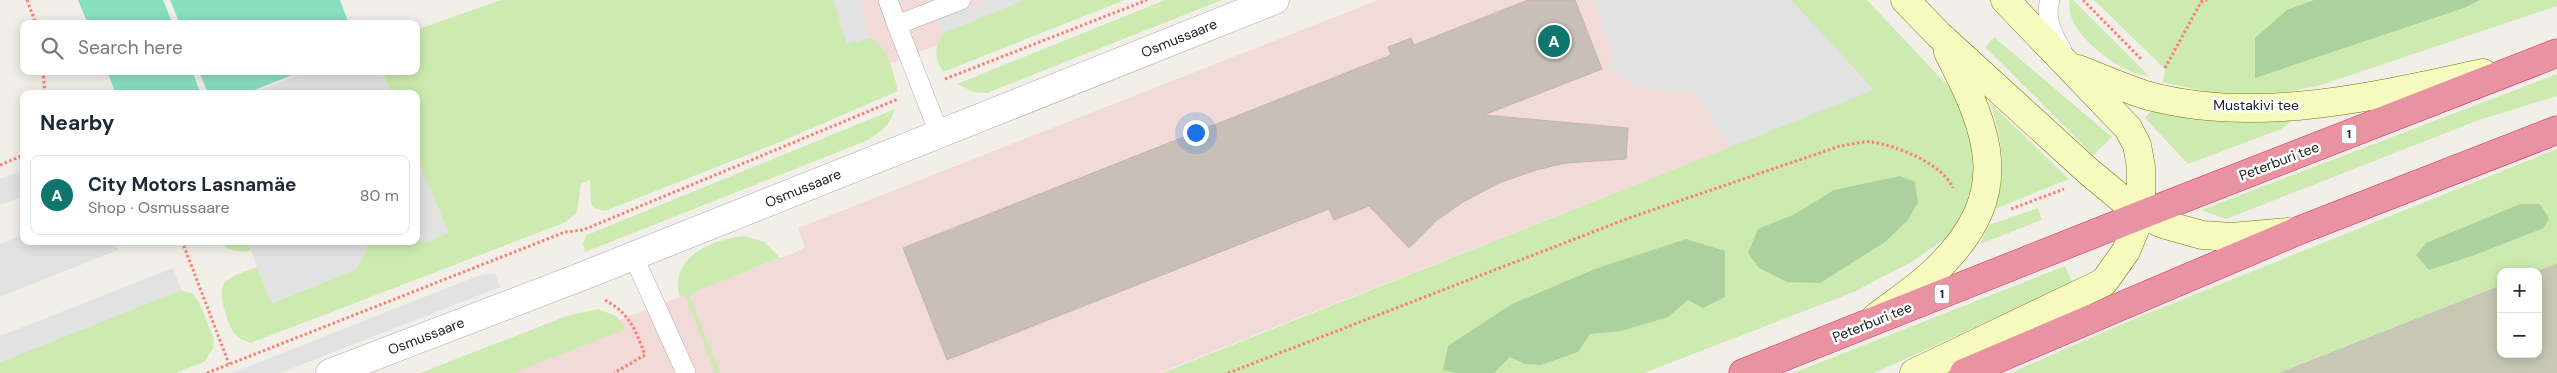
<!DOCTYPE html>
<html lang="en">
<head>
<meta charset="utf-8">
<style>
  :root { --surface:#fff; --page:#f6f6f7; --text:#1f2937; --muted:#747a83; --line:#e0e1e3; --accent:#0f766e }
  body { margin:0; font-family:"DM Sans",sans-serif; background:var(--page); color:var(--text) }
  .controls { position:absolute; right:15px; bottom:15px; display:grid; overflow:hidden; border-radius:10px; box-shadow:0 2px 12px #0003 }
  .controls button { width:45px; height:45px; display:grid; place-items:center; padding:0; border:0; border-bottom:1px solid var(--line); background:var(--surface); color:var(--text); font:25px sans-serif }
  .you { position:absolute; left:1195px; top:132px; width:18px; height:18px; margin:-12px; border:4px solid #fff; border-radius:50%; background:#1a73e8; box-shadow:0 0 0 8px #1a73e833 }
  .badge { display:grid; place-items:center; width:32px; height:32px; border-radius:50%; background:var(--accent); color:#fff; font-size:16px; font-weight:700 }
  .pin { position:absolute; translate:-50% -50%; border:2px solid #fff; box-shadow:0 1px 5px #0006 }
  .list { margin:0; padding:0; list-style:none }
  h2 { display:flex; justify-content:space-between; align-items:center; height:65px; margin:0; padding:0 20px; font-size:21px }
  h2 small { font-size:16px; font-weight:400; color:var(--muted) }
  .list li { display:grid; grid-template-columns:32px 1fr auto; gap:15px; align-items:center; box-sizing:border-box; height:80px; margin:0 10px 10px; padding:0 10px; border:1px solid var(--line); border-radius:10px }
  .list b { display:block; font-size:19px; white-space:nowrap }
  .list p { margin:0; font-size:16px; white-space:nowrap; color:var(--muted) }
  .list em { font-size:16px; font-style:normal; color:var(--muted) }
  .icon { flex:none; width:28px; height:28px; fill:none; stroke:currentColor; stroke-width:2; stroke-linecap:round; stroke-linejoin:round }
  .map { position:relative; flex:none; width:2557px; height:373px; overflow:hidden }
  .search { position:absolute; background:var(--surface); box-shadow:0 2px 12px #0003; left:20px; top:20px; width:400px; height:55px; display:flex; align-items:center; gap:12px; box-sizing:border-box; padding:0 18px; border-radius:10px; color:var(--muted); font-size:19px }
  .panel { position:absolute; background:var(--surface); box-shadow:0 2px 12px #0003; left:20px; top:90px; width:400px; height:155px; border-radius:10px }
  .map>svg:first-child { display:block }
</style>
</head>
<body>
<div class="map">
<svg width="2557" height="373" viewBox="0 0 2557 373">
  <rect width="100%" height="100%" fill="#f2efe9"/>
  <!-- commercial -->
  <path fill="#f2dad9" d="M 806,0 L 1050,0 L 790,103 Z
    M 1378,0 L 1791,0 L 1874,90 L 1159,373 L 481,373 L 794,253 L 805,247 L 798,228 Z"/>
  <!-- construction -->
  <path fill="#c7c7b4" d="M 2557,263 L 2557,373 L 2278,373 L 2501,285 L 2501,354 L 2538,354 L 2538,272 L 2534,272 Z"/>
  <!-- grass -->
  <path fill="#cdebb0" d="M 501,0 L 834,0 L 847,44 L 870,38 C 888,46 894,74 898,91 L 775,144 L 605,211 L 596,209 L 591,204 L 590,180 L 581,184 L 577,212 L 566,222 L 251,343 C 245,341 238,339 234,333 C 228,324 218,295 223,285 C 229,275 247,271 257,267 L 272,303 L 355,270 L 371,241 L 416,241 L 416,231 L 423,243 L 448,233 L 416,155 L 416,94 L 391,94 L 382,71 L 416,71 L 416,30 Z
    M 1024,0 L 1125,0 L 943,72 C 934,56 934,48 943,33 Z
    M 1165,0 L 1222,0 L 987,93 L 974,92 L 957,84 Z
    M 1791,0 L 1867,0 L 1950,88 L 1963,109 L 1971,128 L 1975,174 L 1964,216 L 1949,236 L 1913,261 L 1856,291 L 1644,373 L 1162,373 L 1873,90 Z
    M 2069,0 L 2073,0 L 2149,76 C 2123,74 2079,42 2071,16 C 2069,11 2070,5 2069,0 Z
    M 2094,0 L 2557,0 L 2557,6 L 2318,86 L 2274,94 L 2220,95 L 2163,82 L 2165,69 Z
    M 1994,37 L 2112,137 L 2093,155 L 1985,47 Z
    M 2557,74 L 2557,96 L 2479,120 L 2226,219 L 2201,210 Z
    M 1990,103 L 2069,179 L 1995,209 C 2007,171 2003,141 1990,103 Z
    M 2156,105 L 2296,118 L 2281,129 L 2188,164 L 2145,118 Z
    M 895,109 C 890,125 882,131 868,140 L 585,252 L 583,243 L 587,235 Z
    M 2557,149 L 2557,263 L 2534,272 L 2501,272 L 2501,285 L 2278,373 L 2010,373 L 2141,316 Z
    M 2038,208 L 2042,220 L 1980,244 L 1989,225 Z
    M 744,236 L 765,242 L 780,258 L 689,294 L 720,373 L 715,373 L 685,295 L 680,297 C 668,257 713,239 744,236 Z
    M 217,241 L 247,241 L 251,251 C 236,252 227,251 217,241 Z
    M 2065,266 L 2073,283 L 1874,373 L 1793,373 Z
    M 181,290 L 193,294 L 199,302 L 214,339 L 213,349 L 204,362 L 176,373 L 0,373 L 0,362 Z
    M 598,309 L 616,316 L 626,329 L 513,373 L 420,373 L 567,316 Z"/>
  <!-- forest -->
  <path fill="#add19e" d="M 2314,0 L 2480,0 L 2464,8 L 2255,78 L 2255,38 L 2287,10 Z
    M 1900,176 L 1915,182 L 1918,202 L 1908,220 L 1885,242 L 1820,283 L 1787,282 L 1759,268 L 1748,253 L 1758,229 L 1795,214 L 1834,190 Z
    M 2520,204 L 2540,204 L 2549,218 L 2544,228 L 2472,256 L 2429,270 L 2416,255 L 2426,243 Z
    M 1686,239 L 1725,251 L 1725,297 L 1703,308 L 1688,300 L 1668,317 L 1621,331 L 1590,334 L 1578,352 L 1541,365 L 1525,364 L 1510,357 L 1494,373 L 1456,373 L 1443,370 L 1448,346 L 1512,304 L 1595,269 Z"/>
  <!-- pitch -->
  <path fill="#88e0be" d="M 78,0 L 163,0 L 173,24 L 88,24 Z
    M 170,0 L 340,0 L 349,24 L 180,24 Z
    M 107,71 L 192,71 L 201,94 L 116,94 Z
    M 199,71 L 302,71 L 245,94 L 208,94 Z"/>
  <!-- parking -->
  <path fill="#e2e2e2" d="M 834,0 L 860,0 L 870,38 L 847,44 Z
    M 989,0 L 1024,0 L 943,33 L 938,20 Z
    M 1593,0 L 1791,0 L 1874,90 L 1730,147 L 1692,91 L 1665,92 L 1644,88 L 1626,81 L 1609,67 L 1615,56 Z
    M 308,71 L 382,71 L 391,94 L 251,94 Z
    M 416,155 L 449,233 L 423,243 L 416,231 Z
    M 24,170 L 24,196 L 0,205 L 0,179 Z
    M 24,234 L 24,241 L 114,241 L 118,250 L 0,297 L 0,244 Z
    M 247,241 L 371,241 L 355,270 L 271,303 Z
    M 173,268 L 181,290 L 0,362 L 0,336 Z
    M 495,273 L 500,287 L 280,373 L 232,373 L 480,275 Z"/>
  <!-- building -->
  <path fill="#c7bfb8" stroke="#c4b6ab" d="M 1528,0 L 1575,0 L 1602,69 L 1484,115 L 1628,128 L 1626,159 L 1566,163 L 1536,170 L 1499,183 L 1463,202 L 1436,221 L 1409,248 L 1369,206 L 1334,220 L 1329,209 L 947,360 L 903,248 L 1391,55 L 1388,47 L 1411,38 L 1414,45 Z"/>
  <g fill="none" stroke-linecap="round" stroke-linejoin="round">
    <!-- lane casing -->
    <g stroke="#a9a9a9" stroke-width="20">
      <path id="lane" d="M 888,0 L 897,25
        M 2050,0 C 2044,17 2053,36 2062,50
        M 939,133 L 897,25 L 961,0
        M 633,255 L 686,373"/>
    </g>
    <!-- street casing -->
    <g stroke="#a9a9a9" stroke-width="29">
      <path id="street" d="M 330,373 L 583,276 L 1275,0"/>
    </g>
    <!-- secondary casing -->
    <g stroke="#707d05" stroke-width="29">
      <path id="secondary" d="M 1905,0 L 1939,35 L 2088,171 L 2141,215 L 2166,225 L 2202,235 L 2232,237 L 2288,232
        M 2078,69 C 2101,78 2125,89 2149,96 C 2259,125 2375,96 2483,73
        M 1876,317 C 1897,301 1922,285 1941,265 C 2013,192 1990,133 1948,52
        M 1914,373 L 2104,282 L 2126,251 L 2141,215 L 2141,167 L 2137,145 L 2128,128 L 2005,0"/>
    </g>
    <!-- highway casing -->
    <g stroke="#dc2a67" stroke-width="29">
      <path id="highway" d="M 1743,373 L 2141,215 L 2557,53
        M 1964,373 L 2300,230 L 2557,130"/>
    </g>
    <!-- path -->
    <path stroke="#fa8072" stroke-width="3" stroke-dasharray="2.5 2.5" stroke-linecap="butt" d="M 27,0 L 36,24
      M 2083,0 L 2142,60
      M 2165,68 L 2201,2 L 2207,0
      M 43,71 L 45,94
      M 945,79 L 1147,0
      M 0,165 L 24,155
      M 2011,209 L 2064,189
      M 182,241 L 229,364
      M 605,300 C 630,314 635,329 645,355 L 614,373
      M 207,373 L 565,232 L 583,230 L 898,99
      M 1228,373 L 1629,218 L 1840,146 C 1849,145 1861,141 1871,142 C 1896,145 1943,164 1953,188"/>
    <!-- lane -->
    <use href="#lane" stroke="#fff" stroke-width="19"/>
    <!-- street -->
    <use href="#street" stroke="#fff" stroke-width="28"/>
    <!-- secondary -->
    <use href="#secondary" stroke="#f7fabf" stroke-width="28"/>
    <!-- highway -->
    <use href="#highway" stroke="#e892a2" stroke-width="28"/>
  </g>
  <g text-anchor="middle" stroke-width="5" stroke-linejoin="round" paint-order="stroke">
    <!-- shield labels -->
    <g fill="#fff" stroke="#646464" stroke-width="1">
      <rect x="2341.5" y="124.5" width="15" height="19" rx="4"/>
      <rect x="1934.5" y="284.5" width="15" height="19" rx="4"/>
    </g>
    <g font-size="12" font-weight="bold" fill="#222">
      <text x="2349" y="138">1</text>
      <text x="1942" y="298">1</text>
    </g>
    <!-- street labels -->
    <g font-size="14" fill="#222" stroke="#fff">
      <text transform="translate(1179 38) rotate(-22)" y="5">Osmussaare</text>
      <text x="2256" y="110">Mustakivi tee</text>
      <text transform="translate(2279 161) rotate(-21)" y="5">Peterburi tee</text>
      <text transform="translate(803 188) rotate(-22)" y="5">Osmussaare</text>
      <text transform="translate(1872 322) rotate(-22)" y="5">Peterburi tee</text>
      <text transform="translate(426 336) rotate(-21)" y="5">Osmussaare</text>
    </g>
  </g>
</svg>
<div class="controls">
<button>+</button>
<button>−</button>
</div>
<div class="you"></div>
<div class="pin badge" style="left:1554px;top:41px">A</div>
<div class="search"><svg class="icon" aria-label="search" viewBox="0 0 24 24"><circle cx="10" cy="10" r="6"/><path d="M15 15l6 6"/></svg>Search here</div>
<section class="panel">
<h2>Nearby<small></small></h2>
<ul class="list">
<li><span class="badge">A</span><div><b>City Motors Lasnamäe</b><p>Shop · Osmussaare</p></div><em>80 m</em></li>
</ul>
</section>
</div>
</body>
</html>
